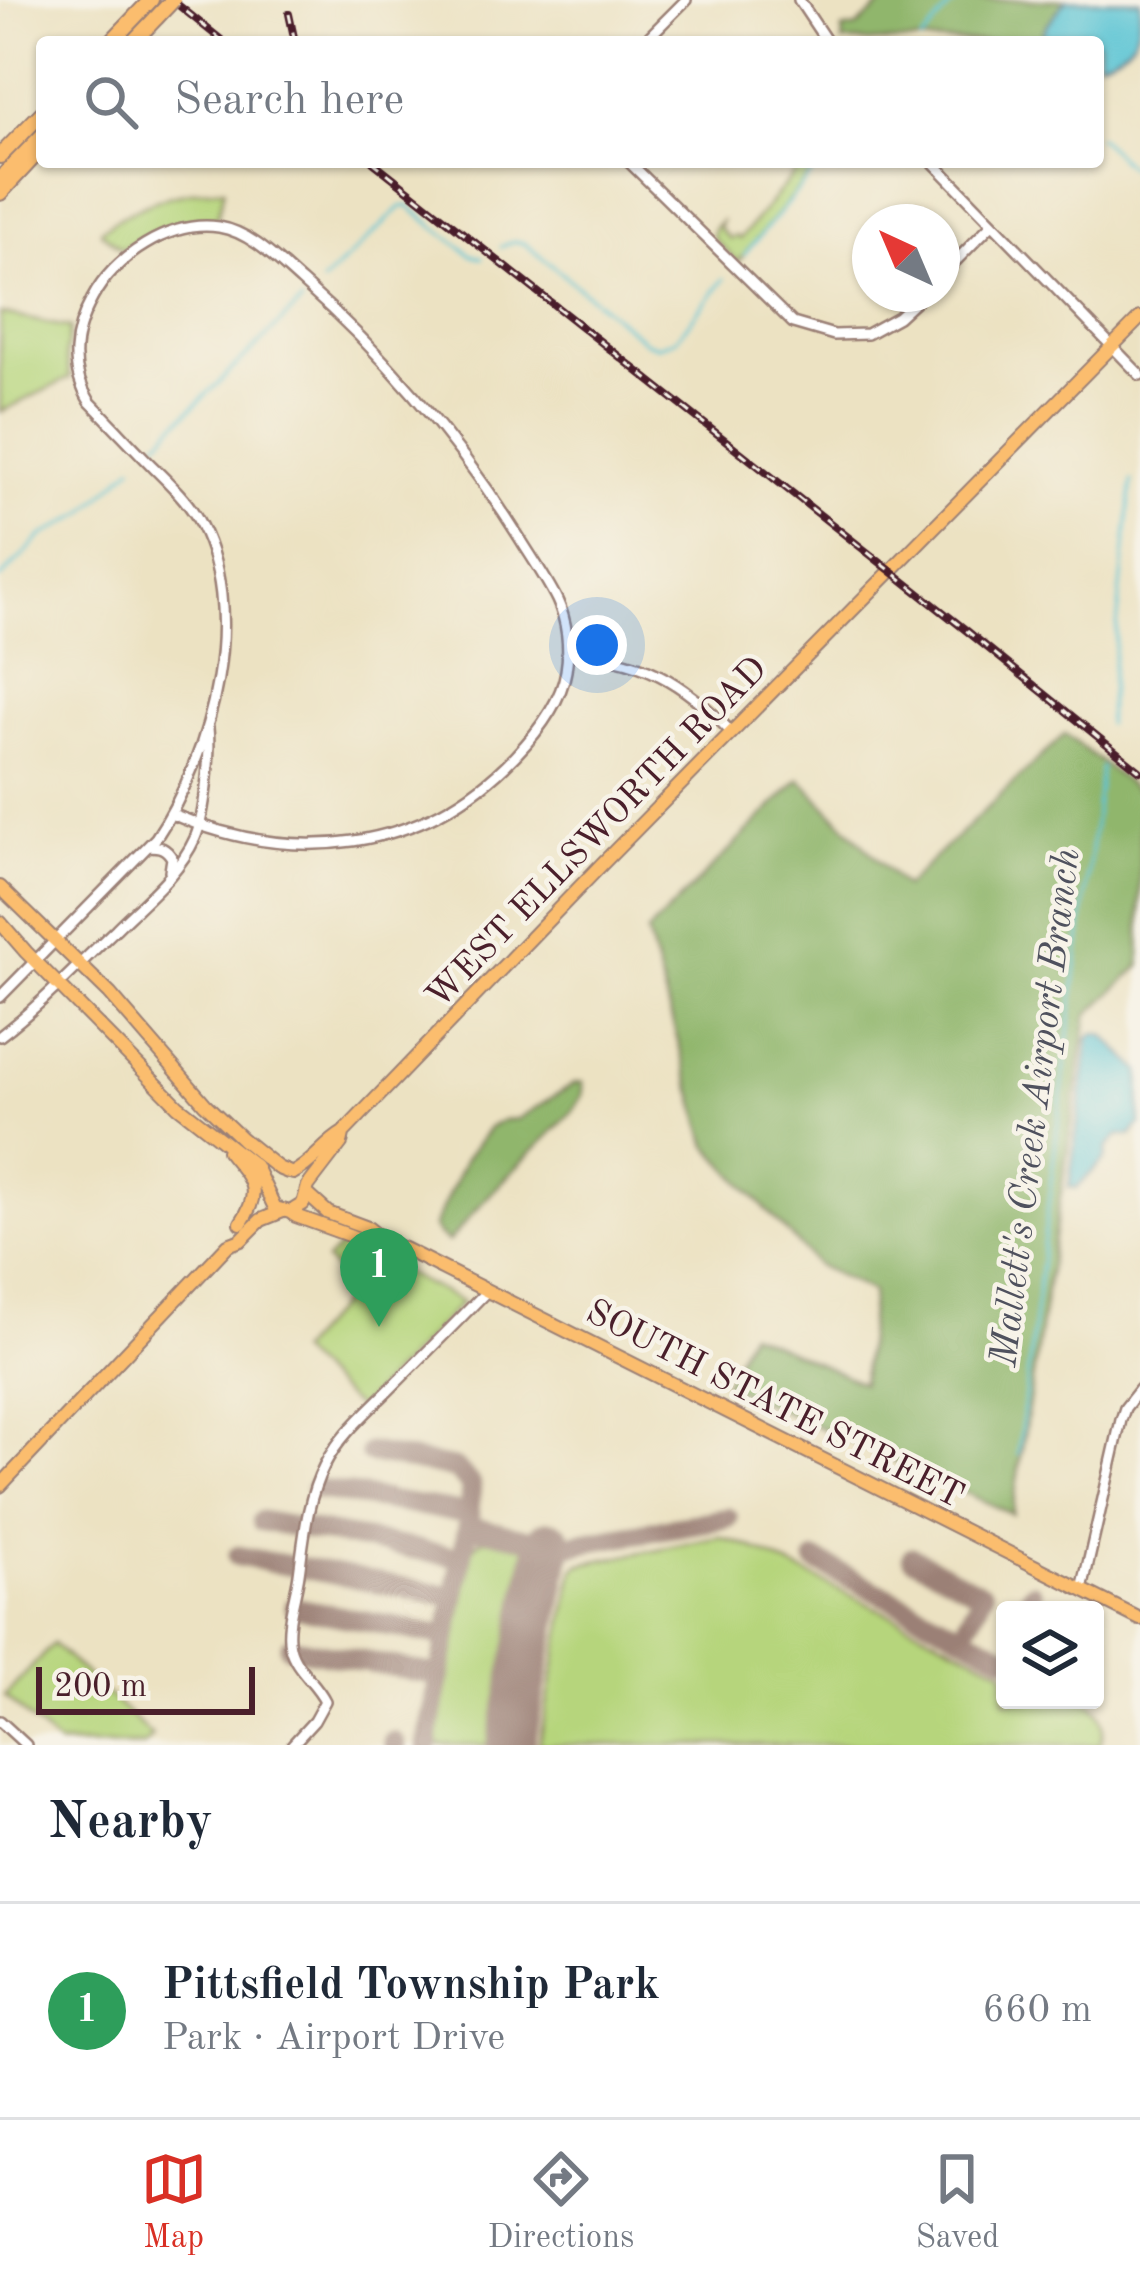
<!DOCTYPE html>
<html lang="en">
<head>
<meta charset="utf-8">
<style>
  :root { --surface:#fff; --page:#f6f6f7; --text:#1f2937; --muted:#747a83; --line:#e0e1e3; --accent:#d93025 }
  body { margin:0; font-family:"Old Standard TT",serif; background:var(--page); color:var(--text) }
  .controls { position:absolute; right:36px; bottom:36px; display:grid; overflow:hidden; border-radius:12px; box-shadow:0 3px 9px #0004 }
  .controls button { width:108px; height:108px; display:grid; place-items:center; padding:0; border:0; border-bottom:3px solid var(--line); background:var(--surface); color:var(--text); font:60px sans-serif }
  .compass { position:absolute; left:852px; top:204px; width:108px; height:108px; border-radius:50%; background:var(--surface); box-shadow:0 3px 9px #0004; rotate:316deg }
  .scale { position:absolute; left:36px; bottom:30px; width:219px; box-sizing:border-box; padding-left:12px; border:6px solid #4a1f2b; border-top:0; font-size:33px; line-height:42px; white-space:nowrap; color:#4a1f2b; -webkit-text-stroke:9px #f7f3e8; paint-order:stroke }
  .you { position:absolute; left:597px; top:645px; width:42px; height:42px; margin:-30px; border:9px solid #fff; border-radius:50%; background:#1a73e8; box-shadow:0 0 0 18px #1a73e833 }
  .badge { display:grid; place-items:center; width:78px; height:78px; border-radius:50%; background:var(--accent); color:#fff; font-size:39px; font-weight:700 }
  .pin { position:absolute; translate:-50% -99px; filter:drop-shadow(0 3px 6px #0008) }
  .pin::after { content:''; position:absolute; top:63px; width:42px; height:36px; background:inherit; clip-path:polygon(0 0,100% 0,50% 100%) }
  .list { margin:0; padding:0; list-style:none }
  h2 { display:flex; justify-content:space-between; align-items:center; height:156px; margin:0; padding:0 48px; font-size:51px }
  h2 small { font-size:39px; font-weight:400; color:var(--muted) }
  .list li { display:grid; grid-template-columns:78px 1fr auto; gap:36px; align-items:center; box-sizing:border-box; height:216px; padding:0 48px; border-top:3px solid var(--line) }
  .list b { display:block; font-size:45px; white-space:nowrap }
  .list p { margin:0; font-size:39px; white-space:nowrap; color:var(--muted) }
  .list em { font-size:39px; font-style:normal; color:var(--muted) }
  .icon { flex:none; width:66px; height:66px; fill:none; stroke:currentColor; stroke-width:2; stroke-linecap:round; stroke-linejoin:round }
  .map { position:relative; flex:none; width:1140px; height:1745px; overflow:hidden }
  .search { position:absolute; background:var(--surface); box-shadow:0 3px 9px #0004; left:36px; right:36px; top:36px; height:132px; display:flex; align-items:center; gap:30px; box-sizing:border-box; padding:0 42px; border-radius:12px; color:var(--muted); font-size:45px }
  .sheet { height:372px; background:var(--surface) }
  nav { display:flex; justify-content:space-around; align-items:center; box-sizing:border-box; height:168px; border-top:3px solid var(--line); background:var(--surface); font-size:33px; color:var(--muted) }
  nav a { display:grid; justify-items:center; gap:6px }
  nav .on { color:var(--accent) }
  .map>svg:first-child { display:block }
</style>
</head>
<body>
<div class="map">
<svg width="1140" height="1745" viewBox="0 0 1140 1745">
  <rect width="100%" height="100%" fill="#f7f3e8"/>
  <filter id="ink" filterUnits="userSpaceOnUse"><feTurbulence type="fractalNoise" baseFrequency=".00833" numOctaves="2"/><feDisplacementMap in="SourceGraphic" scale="24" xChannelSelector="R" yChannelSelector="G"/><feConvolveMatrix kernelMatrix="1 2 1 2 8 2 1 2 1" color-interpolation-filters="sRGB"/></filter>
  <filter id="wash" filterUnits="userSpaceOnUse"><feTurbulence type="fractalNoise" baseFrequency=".004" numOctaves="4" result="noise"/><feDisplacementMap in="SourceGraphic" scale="48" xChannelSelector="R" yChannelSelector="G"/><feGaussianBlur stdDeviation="2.7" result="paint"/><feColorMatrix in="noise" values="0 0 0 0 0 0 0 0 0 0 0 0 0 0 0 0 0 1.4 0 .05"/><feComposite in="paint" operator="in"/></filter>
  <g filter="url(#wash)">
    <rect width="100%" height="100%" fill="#ece2c2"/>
    <!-- green -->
    <path fill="#b6d57c" stroke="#807a54" stroke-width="3" d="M 804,162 L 821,162 L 738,262 L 713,238 C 711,232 716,224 721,221 L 719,228 L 730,239 L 736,236 L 740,239 Z
      M 224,189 L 217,218 C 180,218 153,232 122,249 L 101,232 L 101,230 C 139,202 178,190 224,189 Z
      M 0,313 L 70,328 L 66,354 L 70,378 L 0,412 Z
      M 344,1243 L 462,1302 L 358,1409 L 297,1352 L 354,1289 L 326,1261 Z
      M 495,1536 L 521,1541 L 530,1554 L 495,1745 L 436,1745 L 466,1557 L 479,1541 Z
      M 720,1537 L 751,1547 L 1005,1671 L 1005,1700 L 1086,1700 C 1103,1710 1108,1727 1099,1745 L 539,1745 L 574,1569 L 581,1564 Z
      M 53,1644 L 152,1736 L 144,1745 L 58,1745 L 5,1696 Z"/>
    <!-- forest -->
    <path fill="#90b66c" stroke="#6d6a4c" stroke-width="3" d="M 888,0 L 1066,0 L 1046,26 L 1040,42 L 843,42 L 842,30 L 857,27 Z
      M 1065,734 L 1140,793 L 1140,966 L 1088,1015 L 1012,1514 L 724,1384 L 749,1332 L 862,1383 L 872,1292 L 817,1265 L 708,1146 L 647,933 L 800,779 L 904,887 Z
      M 583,1082 L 583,1095 L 573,1111 L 492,1192 L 448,1242 L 438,1234 L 434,1227 L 465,1159 L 489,1128 L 503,1120 L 518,1119 L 575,1083 Z"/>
    <!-- water -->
    <path fill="#5ac4d4" stroke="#527280" stroke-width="3" d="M 1066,0 L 1140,0 C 1140,37 1134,51 1098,61 L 1098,42 L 1040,42 L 1046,26 Z
      M 1095,1033 L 1104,1035 L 1140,1071 L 1140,1124 L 1131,1136 L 1119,1135 L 1107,1148 L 1105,1159 L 1076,1188 L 1069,1187 L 1089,1038 Z"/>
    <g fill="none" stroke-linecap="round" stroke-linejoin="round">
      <!-- stream -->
      <path stroke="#5ac4d4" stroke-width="3" d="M 921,42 L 949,8 L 960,0
        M 1098,137 L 1140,177
        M 501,247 L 514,241 L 524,243 L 646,342 L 658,346 L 676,339 L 724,279
        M 744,255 L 822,162
        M 322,283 L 401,207 L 408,206 L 471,255 L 482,258
        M 152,447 L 302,302
        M 0,579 L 42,536 L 83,514 L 133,466
        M 1107,724 L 1132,481
        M 1018,1455 L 1101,767"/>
      <!-- taxiway -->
      <path stroke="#9b8076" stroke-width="21" d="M 370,1453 L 455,1469 L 471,1485 L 468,1526 L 427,1745
        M 315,1489 L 470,1514
        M 262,1521 L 462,1558
        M 468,1526 L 563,1546 L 728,1518
        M 238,1556 L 455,1597
        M 912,1557 L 983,1594 L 962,1635
        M 816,1561 L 1005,1656
        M 294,1607 L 447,1637
        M 1023,1610 L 1032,1593
        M 290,1647 L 440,1676
        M 393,1742 L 396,1745"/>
      <!-- runway -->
      <path stroke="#9b8076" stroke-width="48" d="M 511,1745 L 549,1544"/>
    </g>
  </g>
  <g filter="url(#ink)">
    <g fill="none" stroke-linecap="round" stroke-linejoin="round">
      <!-- minor casing -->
      <g stroke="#9b8076" stroke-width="14">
        <path id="minor" d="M 799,0 L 827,42
          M 644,42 L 686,0
          M 629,162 L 793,323 L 834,335 L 867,334 L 898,317 L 923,294
          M 933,162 L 1140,375
          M 942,275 L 992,224
          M 567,654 C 640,656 683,681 732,733
          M 149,846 C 160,846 166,848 172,858 L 170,871
          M 0,997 L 156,838 C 212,754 251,609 196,516 C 185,498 169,483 154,468 C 132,446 112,424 90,402 C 69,369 73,333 92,299 C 114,257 169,220 219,227 C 251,232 278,261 302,282 C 386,356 459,442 519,537 C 532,558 546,578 557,600 C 567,621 570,647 566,671 C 561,702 537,733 515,756 C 422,853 293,866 172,814
          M 0,1036 C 42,1004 78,965 116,929 C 143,902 179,874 195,838 C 205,816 211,753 208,728
          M 1082,1590 L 1121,1420 L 1125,1408 L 1140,1389
          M 0,1721 L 26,1745
          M 292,1745 L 314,1721 L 325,1701 C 316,1682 295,1669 290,1647 C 285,1625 296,1596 299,1574 C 304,1538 307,1499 324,1466 C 339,1436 366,1413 390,1389 C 422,1357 455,1324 487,1291"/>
      </g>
      <!-- major casing -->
      <g stroke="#9b8076" stroke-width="16">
        <path id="major" d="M 0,887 L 110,994 L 205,1104 L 242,1139 L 278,1168 L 288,1172
          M 0,922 L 26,952 L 178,1106 L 255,1166 L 275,1208 L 290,1212 L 303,1204 L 308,1186 L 341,1143 L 343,1134
          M 228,1151 C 252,1180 263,1190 241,1223
          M 293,1173 C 313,1163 324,1144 343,1133 L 602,864 L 1140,318
          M 307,1194 L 328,1213 L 368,1228 L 383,1240
          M 290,1212 L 296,1216 L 365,1241 L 384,1241 L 404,1249 L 1140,1619
          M 0,1486 L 228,1245 L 241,1240 L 261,1220 L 283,1211"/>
      </g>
      <!-- highway casing -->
      <g stroke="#9b8076" stroke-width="18">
        <path id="highway" d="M 111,42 L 151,0
          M 133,42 L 156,18
          M 0,156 L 42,113
          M 0,179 L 42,136
          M 0,193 L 42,148"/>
      </g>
      <!-- minor -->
      <use href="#minor" stroke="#fff" stroke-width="9"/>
      <!-- major -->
      <use href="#major" stroke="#fbbd6e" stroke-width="12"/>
      <!-- highway -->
      <use href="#highway" stroke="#fbbd6e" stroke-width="14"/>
      <!-- rail casing -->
      <g stroke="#4a1f2b" stroke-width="8">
        <path id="rail" d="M 172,0 L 224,42
          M 289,14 L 295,42
          M 373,162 L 967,631 L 1140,771"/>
      </g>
      <!-- rail -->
      <use href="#rail" stroke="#f7f3e8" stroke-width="3" stroke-dasharray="9" stroke-linecap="butt"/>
      <!-- highway-bridge casing -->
      <g stroke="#9b8076" stroke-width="18" stroke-linecap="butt">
        <path id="highway-bridge" d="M 156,18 L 173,0"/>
      </g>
      <!-- highway-bridge -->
      <use href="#highway-bridge" stroke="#fbbd6e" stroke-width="14"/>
    </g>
  </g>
  <g text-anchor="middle" stroke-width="9" stroke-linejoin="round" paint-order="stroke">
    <!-- street labels -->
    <g font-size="36" fill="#4a1f2b" stroke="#f7f3e8">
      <text transform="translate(595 831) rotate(-46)" y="13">WEST ELLSWORTH ROAD</text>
      <text transform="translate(776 1402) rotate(27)" y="13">SOUTH STATE STREET</text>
    </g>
    <!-- water labels -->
    <g font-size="39" font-style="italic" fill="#4f515e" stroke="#f7f3e8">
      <text transform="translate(1033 1107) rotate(-83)" y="14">Mallett's Creek Airport Branch</text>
    </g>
  </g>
</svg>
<div class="controls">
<button><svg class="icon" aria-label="layers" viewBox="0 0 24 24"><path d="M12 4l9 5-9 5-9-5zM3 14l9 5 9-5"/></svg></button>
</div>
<svg class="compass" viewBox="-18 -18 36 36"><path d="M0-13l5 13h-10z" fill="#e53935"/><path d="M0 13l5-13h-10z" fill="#747a83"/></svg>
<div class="scale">200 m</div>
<div class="you"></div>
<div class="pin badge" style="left:379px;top:1327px;background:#2e9e5b">1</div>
<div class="search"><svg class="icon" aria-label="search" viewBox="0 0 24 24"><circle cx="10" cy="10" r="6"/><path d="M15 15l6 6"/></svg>Search here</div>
</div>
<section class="sheet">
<h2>Nearby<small></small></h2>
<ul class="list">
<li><span class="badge" style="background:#2e9e5b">1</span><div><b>Pittsfield Township Park</b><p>Park · Airport Drive</p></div><em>660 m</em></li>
</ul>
</section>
<nav>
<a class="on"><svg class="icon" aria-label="map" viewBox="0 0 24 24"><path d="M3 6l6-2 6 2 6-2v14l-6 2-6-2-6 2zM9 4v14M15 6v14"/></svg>Map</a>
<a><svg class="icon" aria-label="directions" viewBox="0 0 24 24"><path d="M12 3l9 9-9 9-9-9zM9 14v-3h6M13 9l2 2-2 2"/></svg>Directions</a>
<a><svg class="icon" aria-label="saved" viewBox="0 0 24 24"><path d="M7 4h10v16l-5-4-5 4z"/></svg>Saved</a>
</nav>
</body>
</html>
